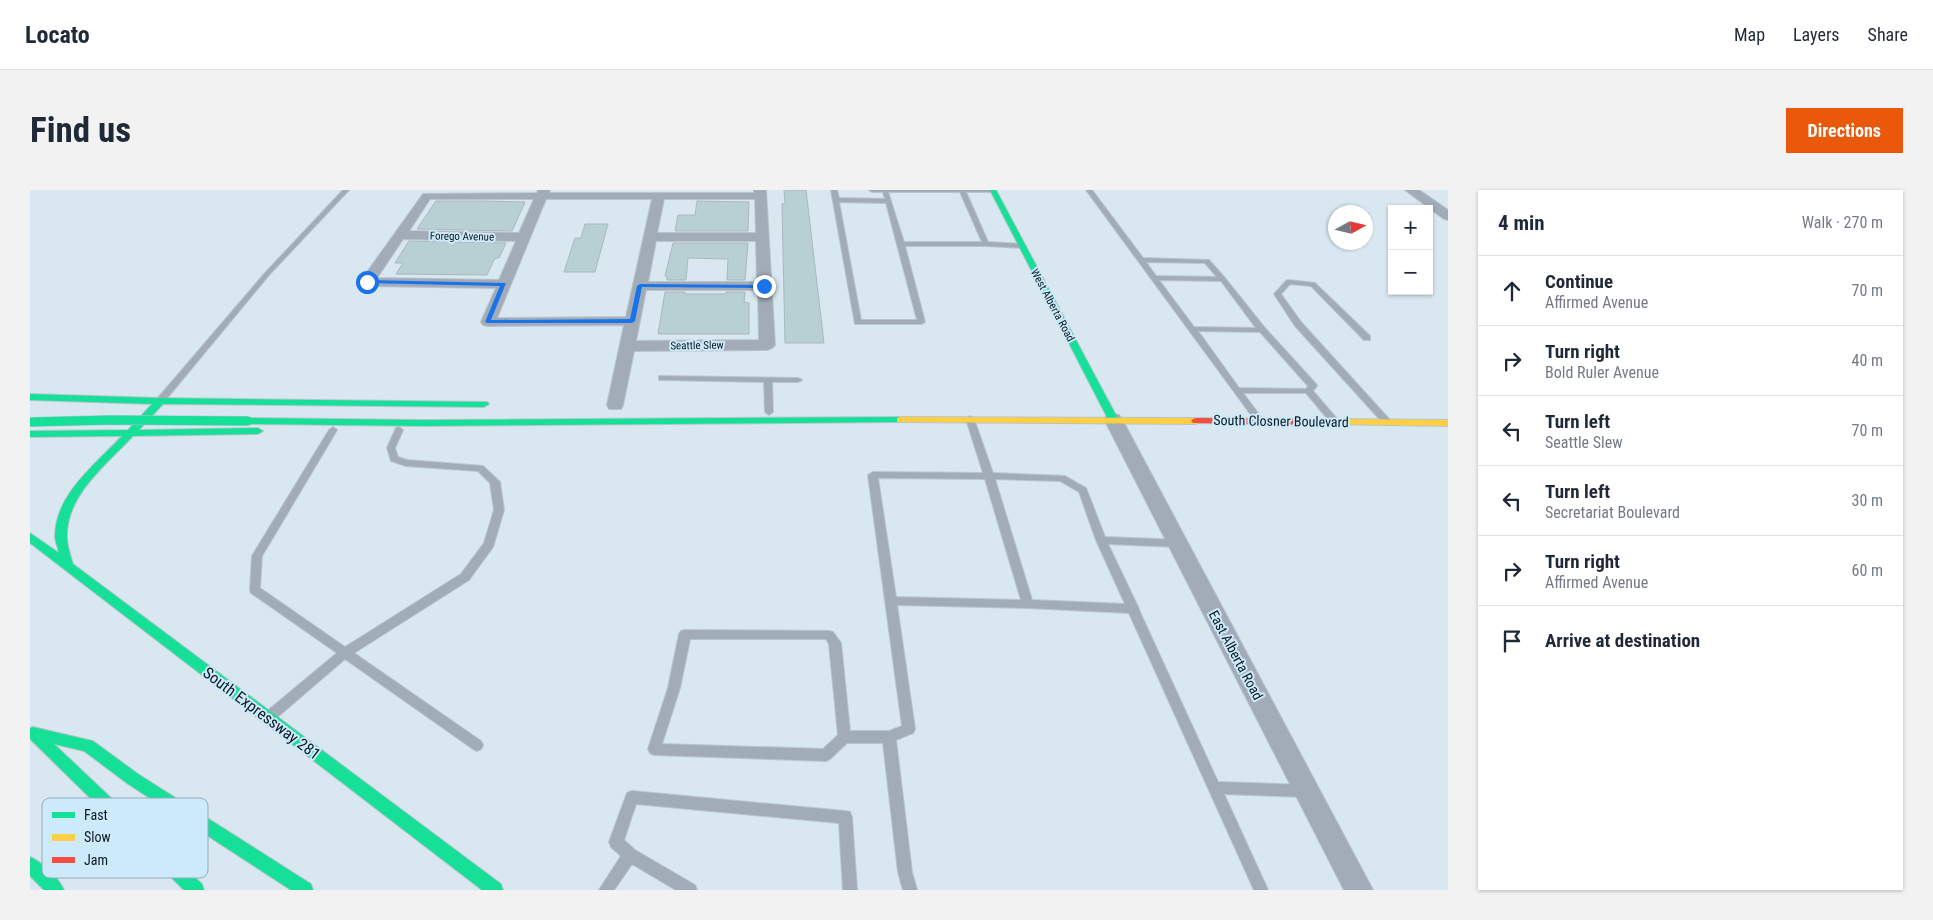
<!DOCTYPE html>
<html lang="en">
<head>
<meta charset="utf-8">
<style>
  :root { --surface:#fff; --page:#f2f2f3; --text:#1f2937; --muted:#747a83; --line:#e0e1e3; --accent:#ea580c }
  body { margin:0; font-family:"Roboto Condensed",sans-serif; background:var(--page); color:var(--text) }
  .controls { position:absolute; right:15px; top:15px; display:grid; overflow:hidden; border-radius:0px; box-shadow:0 1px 4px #0004 }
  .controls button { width:45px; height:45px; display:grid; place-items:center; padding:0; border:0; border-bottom:1px solid var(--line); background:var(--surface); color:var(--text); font:25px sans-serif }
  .compass { position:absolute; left:1298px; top:15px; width:45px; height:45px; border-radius:50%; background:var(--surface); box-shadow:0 1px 4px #0004; rotate:82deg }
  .stop { position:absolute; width:15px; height:15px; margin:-11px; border:4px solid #1a73e8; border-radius:50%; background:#fff }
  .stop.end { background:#1a73e8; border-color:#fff; box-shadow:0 1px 5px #0008 }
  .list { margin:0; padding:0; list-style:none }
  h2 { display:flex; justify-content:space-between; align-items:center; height:65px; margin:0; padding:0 20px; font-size:21px }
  h2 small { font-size:16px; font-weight:400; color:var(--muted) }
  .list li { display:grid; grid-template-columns:32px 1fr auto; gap:15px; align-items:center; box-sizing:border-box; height:70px; padding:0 20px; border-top:1px solid var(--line) }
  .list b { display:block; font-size:19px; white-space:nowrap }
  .list p { margin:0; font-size:16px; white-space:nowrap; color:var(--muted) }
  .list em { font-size:16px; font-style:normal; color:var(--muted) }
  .icon { flex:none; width:28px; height:28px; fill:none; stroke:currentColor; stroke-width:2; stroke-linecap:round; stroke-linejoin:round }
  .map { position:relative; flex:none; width:1418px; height:700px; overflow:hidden; border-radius:0px }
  header { display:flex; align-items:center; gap:30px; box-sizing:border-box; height:70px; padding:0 25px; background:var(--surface); border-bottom:1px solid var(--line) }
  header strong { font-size:24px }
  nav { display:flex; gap:28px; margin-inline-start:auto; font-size:18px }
  .intro { display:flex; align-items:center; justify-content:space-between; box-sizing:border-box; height:120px; padding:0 30px }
  h1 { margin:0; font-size:35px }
  .button { padding:12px 22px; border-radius:0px; background:var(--accent); color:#fff; font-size:18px; font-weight:700 }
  main { display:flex; gap:30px; padding:0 30px }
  aside { flex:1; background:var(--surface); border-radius:0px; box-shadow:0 1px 4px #0004 }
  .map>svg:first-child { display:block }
</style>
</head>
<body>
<header>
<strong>Locato</strong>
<nav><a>Map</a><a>Layers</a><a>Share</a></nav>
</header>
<div class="intro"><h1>Find us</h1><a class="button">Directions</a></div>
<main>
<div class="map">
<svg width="1418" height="700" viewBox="0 0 1418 700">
  <rect width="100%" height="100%" fill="#d8e7f0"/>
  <!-- building -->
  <path fill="#b8cfd4" stroke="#a9b8bc" d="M 754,0 L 776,0 L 794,153 L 755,153 L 752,14 L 755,14 Z
    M 406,11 L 449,11 L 495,12 L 482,41 L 387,39 Z
    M 667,11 L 719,12 L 718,41 L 645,41 L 648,25 L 665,25 Z
    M 555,34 L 578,34 L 565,82 L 534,82 L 545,48 L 551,48 Z
    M 379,51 L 476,53 L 469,68 L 465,68 L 457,85 L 366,84 L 373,73 L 365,73 Z
    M 643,53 L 718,53 L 715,90 L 697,90 L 698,69 L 658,68 L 656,90 L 637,90 L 637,86 L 635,86 Z
    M 635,102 L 655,102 L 655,104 L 696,104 L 696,102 L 715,102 L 714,112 L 719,113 L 719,144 L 628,144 Z"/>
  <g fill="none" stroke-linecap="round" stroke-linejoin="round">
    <!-- lane casing -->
    <g stroke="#b9c5cc" stroke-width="2">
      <path id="lane" d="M 313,0 L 319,0 L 239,85 L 133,213 L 127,213 L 127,209 L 235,83 Z
        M 801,0 L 807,0 L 809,8 L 855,9 L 853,2 L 842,2 L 839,0 L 966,0 L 963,2 L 936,2 L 958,52 L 993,54 L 996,56 L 993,58 L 956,56 L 875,56 L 895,132 L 891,134 L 825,134 ZM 858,2 L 930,2 L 952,52 L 874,52 ZM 809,12 L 856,13 L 887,130 L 831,130 Z
        M 1056,0 L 1062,0 L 1113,68 L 1179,70 L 1195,88 L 1235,138 L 1286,194 L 1287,196 L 1283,201 L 1308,230 L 1309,232 L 1308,234 L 1302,234 L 1276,203 L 1213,203 L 1234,231 L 1233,233 L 1227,233 ZM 1116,72 L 1175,73 L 1187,87 L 1126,86 ZM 1129,90 L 1191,91 L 1226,138 L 1164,137 ZM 1168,141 L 1230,142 L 1278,196 L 1276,199 L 1209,198 Z
        M 1258,90 L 1285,93 L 1340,146 L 1340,150 L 1334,150 L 1281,96 L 1260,94 L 1251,104 L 1271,132 L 1360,230 L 1361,232 L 1360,234 L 1354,234 L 1265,136 L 1244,104 L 1256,91 Z
        M 629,186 L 768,188 L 772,190 L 768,192 L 742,192 L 743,222 L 739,225 L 735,222 L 734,192 L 632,190 L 629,190 Z
        M 940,226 L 944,229 L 963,283 L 1035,286 L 1056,298 L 1075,347 L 1152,350 L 1153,353 L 1152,356 L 1148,357 L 1078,354 L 1109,419 L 1109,420 L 1188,592 L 1276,595 L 1281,597 L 1283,601 L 1281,605 L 1276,607 L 1194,604 L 1238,700 L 1224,700 L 1099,423 L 998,418 L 867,415 L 885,539 L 883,543 L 866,550 L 882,682 L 887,700 L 873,700 L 868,682 L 853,553 L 817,553 L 800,569 L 796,571 L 624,565 L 620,563 L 618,559 L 638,498 L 649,444 L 651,441 L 655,440 L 799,441 L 803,442 L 811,453 L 820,541 L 859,541 L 872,536 L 838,285 L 843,282 L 953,283 L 936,229 ZM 848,288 L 955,289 L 991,410 L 866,407 ZM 965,289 L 1030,291 L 1049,302 L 1066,350 L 1095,414 L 1002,410 ZM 660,449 L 796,449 L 799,454 L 808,545 L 793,559 L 632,554 L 650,498 Z
        M 303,237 L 307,240 L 232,366 L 230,398 L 315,457 L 431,384 L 454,353 L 464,320 L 460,293 L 448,281 L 376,276 L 361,271 L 357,258 L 366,238 L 369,237 L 373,240 L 365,258 L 368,267 L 377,270 L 453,276 L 470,292 L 474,320 L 463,357 L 439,390 L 324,463 L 451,551 L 453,555 L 451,559 L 447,561 L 443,559 L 315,469 L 244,530 L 240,531 L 236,530 L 234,526 L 236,522 L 307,463 L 221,403 L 220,400 L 222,366 L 299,240 Z
        M 602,601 L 815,621 L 820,622 L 822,627 L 827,700 L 813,700 L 809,633 L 606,614 L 594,650 L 605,660 L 665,695 L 667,700 L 646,700 L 602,674 L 584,700 L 569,700 L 591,666 L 581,657 L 579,652 L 597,603 Z"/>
    </g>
    <!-- street casing -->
    <g stroke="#b9c5cc" stroke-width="2">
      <path id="street" d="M 508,0 L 520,0 L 519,3 L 724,3 L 724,0 L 736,0 L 745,155 L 742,158 L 737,160 L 604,161 L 593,215 L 591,219 L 579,219 L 577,215 L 594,135 L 458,136 L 453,135 L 451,132 L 466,98 L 337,96 L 330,92 L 393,4 L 507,3 ZM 400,9 L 504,9 L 489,43 L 379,41 ZM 516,9 L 622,9 L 596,127 L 467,128 ZM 634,9 L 725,9 L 726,43 L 627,43 ZM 373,49 L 486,51 L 469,90 L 347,88 ZM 626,51 L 726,51 L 727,92 L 618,92 ZM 616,100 L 728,100 L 729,150 L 606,151 Z
        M 1375,0 L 1389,0 L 1418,20 L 1418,30 L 1414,29 Z
        M 1083,224 L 1089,225 L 1092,229 L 1343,700 L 1314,700 L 1074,229 L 1077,225 Z"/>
    </g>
    <!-- fast casing -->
    <g stroke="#b9c5cc" stroke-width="2">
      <path id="fast" d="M 960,0 L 966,0 L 1088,229 L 1086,231 L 1080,231 L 1078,229 Z
        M 0,204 L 130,208 L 457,212 L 459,214 L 454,217 L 133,214 L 109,240 L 228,238 L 233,241 L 228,244 L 103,246 C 77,274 36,305 37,347 C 37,356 41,366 43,374 L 471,694 L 473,700 L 452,700 L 0,353 L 0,343 L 29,363 C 28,358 26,353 25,348 C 24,305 66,274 92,246 L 0,247 L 0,241 L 98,240 L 122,214 L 0,210 Z
        M 870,227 L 873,228 L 873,232 L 394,236 L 218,234 L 213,231 L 218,228 L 394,230 Z
        M 3,537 L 63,551 L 108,584 L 281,694 L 283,700 L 261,700 L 98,594 L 54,561 L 24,554 L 172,694 L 174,700 L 154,700 L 0,549 L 0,538 Z
        M 0,667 C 12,672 29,688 34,700 L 14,700 L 0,686 Z"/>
    </g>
    <!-- slow casing -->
    <g stroke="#b9c5cc" stroke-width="2">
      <path id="slow" d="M 870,227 L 1166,228 L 1171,231 L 1166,234 L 867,232 L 867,228 Z
        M 1300,229 L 1418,230 L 1418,236 L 1297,234 L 1295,232 Z"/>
    </g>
    <!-- jam casing -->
    <g stroke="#b9c5cc" stroke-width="2">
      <path id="jam" d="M 1166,228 L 1300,229 L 1305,232 L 1300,235 L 1163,233 L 1161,231 L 1163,229 Z"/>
    </g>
    <!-- lane -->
    <use href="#lane" fill="#a2abb8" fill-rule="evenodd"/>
    <!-- street -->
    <use href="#street" fill="#a2abb8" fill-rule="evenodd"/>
    <!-- fast -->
    <use href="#fast" fill="#16e098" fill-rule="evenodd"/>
    <!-- slow -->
    <use href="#slow" fill="#ffcf43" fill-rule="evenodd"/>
    <!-- jam -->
    <use href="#jam" fill="#f24e42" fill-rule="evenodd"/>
    <!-- fast-bridge casing -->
    <g stroke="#b9c5cc" stroke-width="10" stroke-linecap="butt">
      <path id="fast-bridge" d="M 0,232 L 81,230 L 218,231"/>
    </g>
    <!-- fast-bridge -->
    <use href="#fast-bridge" stroke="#16e098" stroke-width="9"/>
  </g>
  <!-- route -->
  <path fill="#1a73e8" d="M 337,90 L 476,93 L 461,130 L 600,129 L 607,96 L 610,94 L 734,95 L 737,96 L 734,98 L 612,97 L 605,131 L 602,133 L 458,133 L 455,132 L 470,96 L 335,93 Z"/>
  <g text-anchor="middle" stroke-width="4" stroke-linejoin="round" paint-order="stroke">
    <!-- far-street labels -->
    <g font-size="11" fill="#0d1a21" stroke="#cdeafa">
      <text transform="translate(432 46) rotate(1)" y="4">Forego Avenue</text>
      <text transform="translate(1023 115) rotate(62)" y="4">West Alberta Road</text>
      <text transform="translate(667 155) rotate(-1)" y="4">Seattle Slew</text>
    </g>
    <!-- street labels -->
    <g font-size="14" fill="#0d1a21" stroke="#cdeafa">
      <text transform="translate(1251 231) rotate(1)" y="5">South Closner Boulevard</text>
      <text transform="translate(1206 465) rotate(62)" y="5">East Alberta Road</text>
    </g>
    <!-- near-street labels -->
    <g font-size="16" fill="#0d1a21" stroke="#cdeafa">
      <text transform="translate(232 523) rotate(37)" y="6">South Expressway 281</text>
    </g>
  </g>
  <!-- legend -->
  <rect x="12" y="608" width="166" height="80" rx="8" fill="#cdeafa" stroke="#93acb9" stroke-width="1"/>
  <rect x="22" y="622" width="23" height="6" fill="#16e098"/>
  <rect x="22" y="644" width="23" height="7" fill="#ffcf43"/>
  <rect x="22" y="667" width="23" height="6" fill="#f24e42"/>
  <g font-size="14" fill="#0d1a21">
    <text x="54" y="630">Fast</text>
    <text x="54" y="652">Slow</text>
    <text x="54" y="675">Jam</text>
  </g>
</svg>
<div class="controls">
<button>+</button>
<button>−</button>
</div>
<svg class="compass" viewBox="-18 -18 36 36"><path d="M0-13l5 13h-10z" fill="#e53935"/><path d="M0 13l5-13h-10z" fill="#747a83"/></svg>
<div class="stop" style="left:337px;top:92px"></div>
<div class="stop end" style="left:734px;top:96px"></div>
</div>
<aside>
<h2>4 min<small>Walk · 270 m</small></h2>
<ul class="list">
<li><svg class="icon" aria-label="ahead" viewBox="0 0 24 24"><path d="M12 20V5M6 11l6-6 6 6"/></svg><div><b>Continue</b><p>Affirmed Avenue</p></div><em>70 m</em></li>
<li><svg class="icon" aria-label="right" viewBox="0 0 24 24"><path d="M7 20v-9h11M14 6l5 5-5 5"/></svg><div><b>Turn right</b><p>Bold Ruler Avenue</p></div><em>40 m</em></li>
<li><svg class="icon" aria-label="left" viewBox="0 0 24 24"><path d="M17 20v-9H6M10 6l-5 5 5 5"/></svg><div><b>Turn left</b><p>Seattle Slew</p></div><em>70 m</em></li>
<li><svg class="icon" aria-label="left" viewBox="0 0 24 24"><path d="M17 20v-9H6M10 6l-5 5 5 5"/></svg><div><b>Turn left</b><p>Secretariat Boulevard</p></div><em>30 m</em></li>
<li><svg class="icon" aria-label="right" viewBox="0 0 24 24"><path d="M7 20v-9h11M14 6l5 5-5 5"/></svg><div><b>Turn right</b><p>Affirmed Avenue</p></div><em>60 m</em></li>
<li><svg class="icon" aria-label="arrive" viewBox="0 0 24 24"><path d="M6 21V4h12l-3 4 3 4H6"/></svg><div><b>Arrive at destination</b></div></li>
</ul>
</aside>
</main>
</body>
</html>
